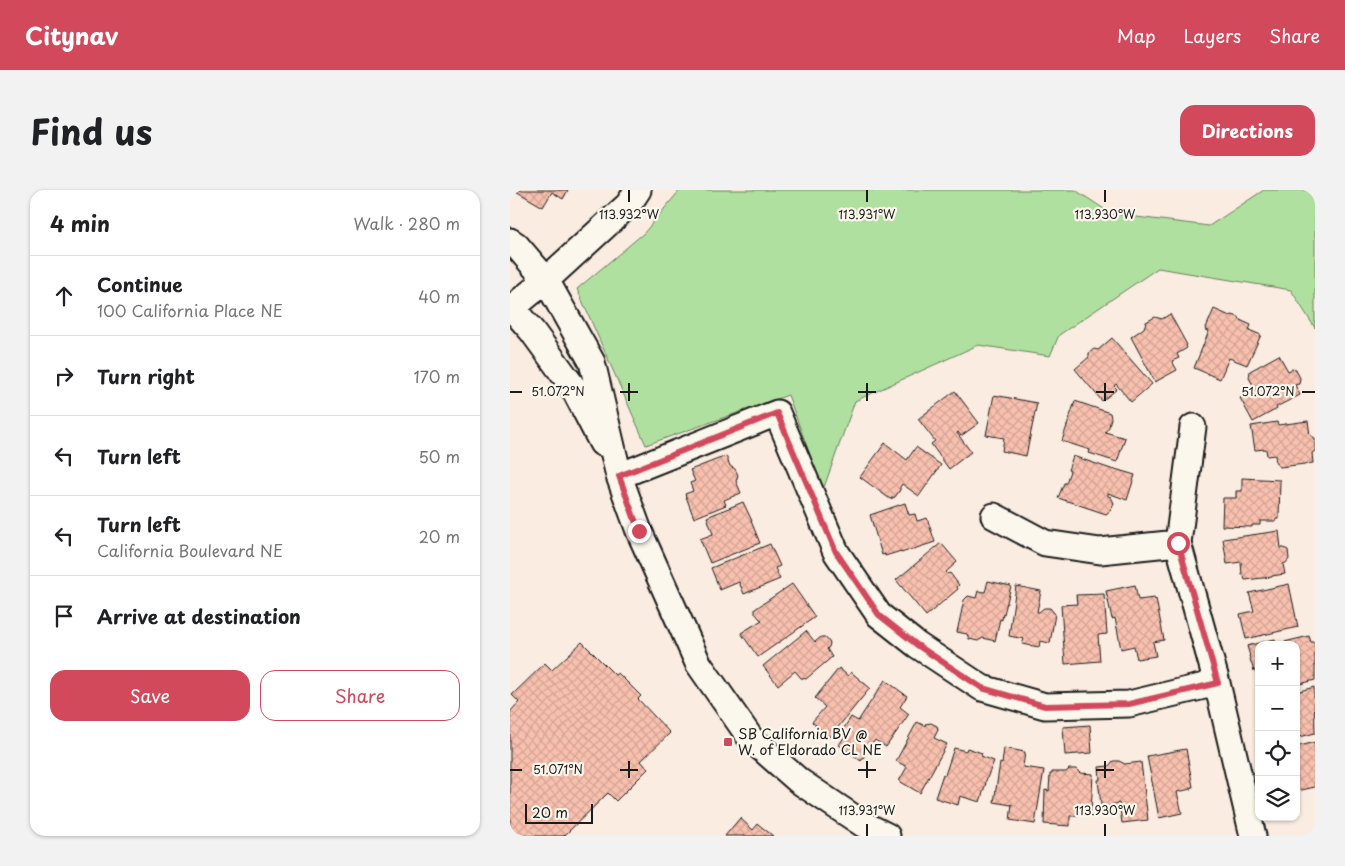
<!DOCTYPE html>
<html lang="en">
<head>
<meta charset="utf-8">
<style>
  :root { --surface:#fff; --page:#f2f2f2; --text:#202124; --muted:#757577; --line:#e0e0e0; --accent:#d1495b }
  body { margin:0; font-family:"Playpen Sans",sans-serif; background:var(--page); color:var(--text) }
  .controls { position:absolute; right:15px; bottom:15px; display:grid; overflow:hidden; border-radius:10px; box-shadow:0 1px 4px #0004 }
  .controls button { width:45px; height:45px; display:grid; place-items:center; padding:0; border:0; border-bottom:1px solid var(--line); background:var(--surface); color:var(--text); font:25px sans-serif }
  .scale { position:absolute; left:15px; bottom:12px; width:68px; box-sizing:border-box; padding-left:5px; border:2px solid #1c1c1c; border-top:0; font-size:14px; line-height:18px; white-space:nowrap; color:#1c1c1c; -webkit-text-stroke:4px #fbf7ec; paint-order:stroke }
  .stop { position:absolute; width:15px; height:15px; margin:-11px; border:4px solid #d1495b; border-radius:50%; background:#fff }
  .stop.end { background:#d1495b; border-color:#fff; box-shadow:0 1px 5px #0008 }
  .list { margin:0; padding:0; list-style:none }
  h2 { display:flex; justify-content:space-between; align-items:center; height:65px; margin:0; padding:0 20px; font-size:21px }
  h2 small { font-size:16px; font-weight:400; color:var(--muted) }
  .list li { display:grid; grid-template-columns:32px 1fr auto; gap:15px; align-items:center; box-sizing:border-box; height:80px; padding:0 20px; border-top:1px solid var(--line) }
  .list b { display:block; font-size:19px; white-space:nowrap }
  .list p { margin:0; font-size:16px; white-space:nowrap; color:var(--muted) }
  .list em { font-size:16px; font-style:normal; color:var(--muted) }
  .actions { display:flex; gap:10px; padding:15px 20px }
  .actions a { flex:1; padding:11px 0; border:1px solid var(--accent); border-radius:15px; text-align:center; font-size:18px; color:var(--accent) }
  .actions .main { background:var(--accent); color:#fff }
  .icon { flex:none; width:28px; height:28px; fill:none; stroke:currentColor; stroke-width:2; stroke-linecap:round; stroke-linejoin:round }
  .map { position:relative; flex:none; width:805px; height:646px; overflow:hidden; border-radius:15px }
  header { display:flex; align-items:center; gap:30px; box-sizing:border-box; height:70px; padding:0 25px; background:var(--accent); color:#fff }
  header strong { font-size:24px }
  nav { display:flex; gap:28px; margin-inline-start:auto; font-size:18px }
  .intro { display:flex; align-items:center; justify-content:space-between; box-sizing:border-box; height:120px; padding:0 30px }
  h1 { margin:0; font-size:35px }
  .button { padding:12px 22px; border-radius:15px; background:var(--accent); color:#fff; font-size:18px; font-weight:700 }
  main { display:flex; gap:30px; padding:0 30px }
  aside { flex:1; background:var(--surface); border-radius:15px; box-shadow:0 1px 4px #0004 }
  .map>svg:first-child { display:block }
</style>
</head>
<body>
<header>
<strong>Citynav</strong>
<nav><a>Map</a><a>Layers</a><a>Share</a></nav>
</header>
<div class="intro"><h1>Find us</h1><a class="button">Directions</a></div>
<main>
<aside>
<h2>4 min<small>Walk · 280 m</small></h2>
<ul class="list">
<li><svg class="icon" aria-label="ahead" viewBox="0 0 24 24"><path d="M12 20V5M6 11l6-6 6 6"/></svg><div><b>Continue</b><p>100 California Place NE</p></div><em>40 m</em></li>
<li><svg class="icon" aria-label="right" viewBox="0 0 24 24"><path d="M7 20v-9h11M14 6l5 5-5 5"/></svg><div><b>Turn right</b></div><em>170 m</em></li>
<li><svg class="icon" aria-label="left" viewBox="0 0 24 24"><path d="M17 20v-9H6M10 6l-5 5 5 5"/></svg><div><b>Turn left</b></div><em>50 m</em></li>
<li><svg class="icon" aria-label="left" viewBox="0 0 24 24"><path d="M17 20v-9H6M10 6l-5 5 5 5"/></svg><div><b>Turn left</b><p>California Boulevard NE</p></div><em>20 m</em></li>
<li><svg class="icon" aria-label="arrive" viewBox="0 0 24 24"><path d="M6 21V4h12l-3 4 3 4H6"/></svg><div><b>Arrive at destination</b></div></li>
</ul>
<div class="actions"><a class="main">Save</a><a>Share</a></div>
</aside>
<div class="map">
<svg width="805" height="646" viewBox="0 0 805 646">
  <defs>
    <pattern id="building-cross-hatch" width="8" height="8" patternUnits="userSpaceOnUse" patternTransform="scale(1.25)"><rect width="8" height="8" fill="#f8c0ae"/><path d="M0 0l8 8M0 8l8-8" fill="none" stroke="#d4a495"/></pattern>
  </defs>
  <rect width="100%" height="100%" fill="#faece0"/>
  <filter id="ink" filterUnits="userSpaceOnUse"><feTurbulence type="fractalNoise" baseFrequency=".02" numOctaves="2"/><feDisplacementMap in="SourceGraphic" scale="10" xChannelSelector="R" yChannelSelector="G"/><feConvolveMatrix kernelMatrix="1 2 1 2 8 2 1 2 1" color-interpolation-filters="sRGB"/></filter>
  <g filter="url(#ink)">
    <!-- green -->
    <path fill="#b0e09f" stroke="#667e5e" d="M 170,0 L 565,0 L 602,24 L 699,36 L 754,0 L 805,0 L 805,138 L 781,100 L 648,78 L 549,145 L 540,166 L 468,155 L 345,211 L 313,300 L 278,205 L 136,255 L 67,99 L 134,43 Z"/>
    <!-- building -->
    <path fill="url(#building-cross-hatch)" stroke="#1c1c1c" d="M 4,0 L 58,0 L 53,9 L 42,2 L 33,17 Z
      M 704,119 L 720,126 L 722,125 L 729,127 L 730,130 L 741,135 L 739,140 L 751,145 L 737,175 L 719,168 L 710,189 L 684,178 L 699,141 L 695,140 Z
      M 660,124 L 677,155 L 676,156 L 677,158 L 667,164 L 669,168 L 662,171 L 667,180 L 645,192 L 621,147 L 634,138 L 636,132 L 645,127 L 652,129 Z
      M 602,148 L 642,194 L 621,212 L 606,194 L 604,196 L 607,199 L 592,211 L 565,179 L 579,167 L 579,163 L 584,159 L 588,160 Z
      M 769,165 L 778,181 L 782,179 L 786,180 L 790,188 L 789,194 L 785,195 L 790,205 L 766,217 L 767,219 L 743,232 L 730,208 L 746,200 L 739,188 L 740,181 Z
      M 445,201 L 469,233 L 451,246 L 448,242 L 447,243 L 461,262 L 439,279 L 421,254 L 425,251 L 408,229 Z
      M 484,205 L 527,213 L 516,266 L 492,261 L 494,248 L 476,245 Z
      M 565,211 L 600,223 L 601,228 L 599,237 L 595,242 L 615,248 L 607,272 L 579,263 L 580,260 L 552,251 Z
      M 798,231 L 800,245 L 805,248 L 805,261 L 802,263 L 803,273 L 770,277 L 766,274 L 765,265 L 757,266 L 756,259 L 745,260 L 741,236 L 767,232 L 768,235 Z
      M 375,253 L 397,270 L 406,257 L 431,275 L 409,306 L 392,294 L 390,297 L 390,300 L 385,307 L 380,309 L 350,287 Z
      M 216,266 L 220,276 L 225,279 L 228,285 L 226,291 L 231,303 L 214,310 L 216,315 L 184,328 L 175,304 L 183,301 L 180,293 L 185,291 L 180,280 Z
      M 563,266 L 604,280 L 605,279 L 625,285 L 617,310 L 598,303 L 598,306 L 601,307 L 604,313 L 601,320 L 596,324 L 548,308 L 554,293 L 556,293 L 560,281 L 558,280 Z
      M 732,288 L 770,290 L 769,329 L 766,329 L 766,331 L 750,331 L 750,335 L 742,335 L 742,337 L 712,336 L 713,308 L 726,308 L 726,301 L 732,301 Z
      M 233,312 L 242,331 L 241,331 L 250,353 L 200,373 L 190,349 L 203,344 L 197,327 Z
      M 395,313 L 399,325 L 405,324 L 407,331 L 417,328 L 425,352 L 391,363 L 391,361 L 375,366 L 375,364 L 372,365 L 360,325 Z
      M 769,341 L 771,358 L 774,358 L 778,360 L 779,369 L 776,373 L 773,374 L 775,384 L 762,386 L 762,387 L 735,390 L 734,387 L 732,385 L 731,372 L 717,374 L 713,349 Z
      M 431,353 L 447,372 L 436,382 L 438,384 L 440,383 L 449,395 L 447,397 L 448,399 L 416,426 L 386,390 Z
      M 260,354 L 270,376 L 265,378 L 270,389 L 234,404 L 229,392 L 210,400 L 201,378 Z
      M 478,391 L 501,396 L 494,424 L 493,423 L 492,430 L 490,429 L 485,451 L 473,448 L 468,451 L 459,449 L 457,444 L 447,442 L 454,410 L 458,406 L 466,408 L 468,401 L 475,402 Z
      M 282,394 L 305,427 L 248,467 L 231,443 L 252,430 L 250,429 L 245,423 L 245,419 Z
      M 779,394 L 788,437 L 736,449 L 730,424 L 744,421 L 739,403 Z
      M 625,395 L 628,410 L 644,408 L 645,410 L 646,409 L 654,450 L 643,452 L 646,466 L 627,469 L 624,456 L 611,459 L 605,428 L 602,429 L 596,401 Z
      M 506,396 L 531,401 L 527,422 L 529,422 L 534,418 L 540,418 L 545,424 L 540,453 L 530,451 L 529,457 L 512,454 L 514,449 L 499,446 Z
      M 594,404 L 597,444 L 588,445 L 590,471 L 555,474 L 551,415 L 567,414 L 566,405 Z
      M 296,441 L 305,452 L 311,447 L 315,447 L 320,453 L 319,457 L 317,459 L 322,467 L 296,489 L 291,488 L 285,481 L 268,495 L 253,476 Z
      M 799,446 L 801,452 L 805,452 L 805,490 L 786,495 L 786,455 L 749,455 L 749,480 L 744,481 L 739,466 L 740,466 L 737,456 L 765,449 L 766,454 Z
      M 72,452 L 105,485 L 108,483 L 131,506 L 128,509 L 160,543 L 131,571 L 138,579 L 106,611 L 98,603 L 54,646 L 0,646 L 0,522 L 9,512 L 2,505 L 35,473 L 42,480 Z
      M 329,478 L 338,486 L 341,482 L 360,498 L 320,547 L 302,532 L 315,517 L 305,508 Z
      M 375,490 L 397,506 L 390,517 L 399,524 L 376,557 L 365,550 L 351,571 L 329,555 L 336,544 L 332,541 L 341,527 L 348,531 Z
      M 804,497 L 805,543 L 786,548 L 786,502 Z
      M 407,532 L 415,536 L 415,534 L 421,533 L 427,536 L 428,540 L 424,548 L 437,554 L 410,603 L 389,591 L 397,577 L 386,571 Z
      M 580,535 L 582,563 L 555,565 L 553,537 Z
      M 805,552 L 805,597 L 787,601 L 786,557 Z
      M 444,558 L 456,561 L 457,558 L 472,563 L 471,566 L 484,571 L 475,593 L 476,593 L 470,612 L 450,606 L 448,615 L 425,608 L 433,584 L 435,585 Z
      M 494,558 L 515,562 L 513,577 L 534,580 L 525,634 L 500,630 L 502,614 L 501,615 L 484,612 L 490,573 L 492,574 Z
      M 676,559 L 683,597 L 681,597 L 681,599 L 667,602 L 672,623 L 649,628 L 637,566 Z
      M 603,571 L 609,571 L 615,574 L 631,572 L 638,630 L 612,633 L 609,613 L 594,617 L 594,615 L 591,615 L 588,590 L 590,589 L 589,577 L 599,576 Z
      M 559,579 L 566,579 L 570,583 L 583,584 L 581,622 L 568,622 L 568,626 L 560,626 L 560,636 L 534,634 L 535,600 L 539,601 L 540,584 L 542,584 L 542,582 L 556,582 Z
      M 230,628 L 243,640 L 248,634 L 263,646 L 215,646 Z"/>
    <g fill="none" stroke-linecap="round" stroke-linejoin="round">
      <!-- minor casing -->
      <g stroke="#1c1c1c" stroke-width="29">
        <path id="minor" d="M 0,51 L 6,55 L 36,90 L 82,172 L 109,286 L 129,341 L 188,473 L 241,549 L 289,591 L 353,634 L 377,646
          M 0,116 L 22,141 L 63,197 L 92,253
          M 2,118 L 36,90 L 118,15 L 128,0
          M 683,237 L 668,353 L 707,493 L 743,646
          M 109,286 L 267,223 L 326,362 L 369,425 L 407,455 L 472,498 L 535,516 L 619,514 L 707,493
          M 484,326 L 535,353 L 590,361 L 668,353"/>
      </g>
      <!-- minor -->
      <use href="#minor" stroke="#fbf7ec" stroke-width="25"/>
    </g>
  </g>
  <g fill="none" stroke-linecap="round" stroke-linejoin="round" filter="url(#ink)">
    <!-- route -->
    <path stroke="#d1495b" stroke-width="6" d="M 129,341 L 109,286 L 267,223 L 326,362 L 369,425 L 407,455 L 472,498 L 535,516 L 619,514 L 708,493 L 668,353"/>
  </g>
  <!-- ticks -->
  <path fill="none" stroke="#1c1c1c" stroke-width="2" d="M 119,0 L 119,12M 357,0 L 357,12M 595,0 L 595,12M 119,193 L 119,211M 357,193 L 357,211M 595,193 L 595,211M 0,202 L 12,202M 110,202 L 128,202M 348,202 L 366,202M 586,202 L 604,202M 792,202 L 805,202M 119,571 L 119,588M 357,571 L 357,588M 595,571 L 595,588M 0,580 L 12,580M 110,580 L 128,580M 348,580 L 366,580M 586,580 L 604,580M 357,634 L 357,646M 595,634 L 595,646"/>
  <!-- markers -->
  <rect fill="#d1495b" stroke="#fbf7ec" stroke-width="2" x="213" y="547" width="10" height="10" rx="2.5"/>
  <g text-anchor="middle" stroke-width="4.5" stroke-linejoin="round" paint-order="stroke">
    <!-- poi labels -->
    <g font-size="14" fill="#1c1c1c" stroke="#fbf7ec" text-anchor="start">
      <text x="228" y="549">SB California BV @<tspan x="228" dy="16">W. of Eldorado CL NE</tspan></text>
    </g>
  </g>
  <g font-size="12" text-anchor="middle" fill="#1c1c1c" stroke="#fbf7ec" stroke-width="4.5" stroke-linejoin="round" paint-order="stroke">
    <text x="119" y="29">113.932°W</text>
    <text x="357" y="29">113.931°W</text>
    <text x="595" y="29">113.930°W</text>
    <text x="48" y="206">51.072°N</text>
    <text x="758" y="206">51.072°N</text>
    <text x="48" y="584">51.071°N</text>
    <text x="357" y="625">113.931°W</text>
    <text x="595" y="625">113.930°W</text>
  </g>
</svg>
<div class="controls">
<button>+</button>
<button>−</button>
<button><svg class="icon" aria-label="locate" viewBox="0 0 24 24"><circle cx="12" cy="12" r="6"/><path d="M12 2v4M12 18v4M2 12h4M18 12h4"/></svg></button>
<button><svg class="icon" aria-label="layers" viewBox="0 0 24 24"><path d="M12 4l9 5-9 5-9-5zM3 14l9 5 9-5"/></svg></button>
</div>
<div class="scale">20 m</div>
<div class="stop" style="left:668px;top:353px"></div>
<div class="stop end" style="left:129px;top:341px"></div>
</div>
</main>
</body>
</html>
